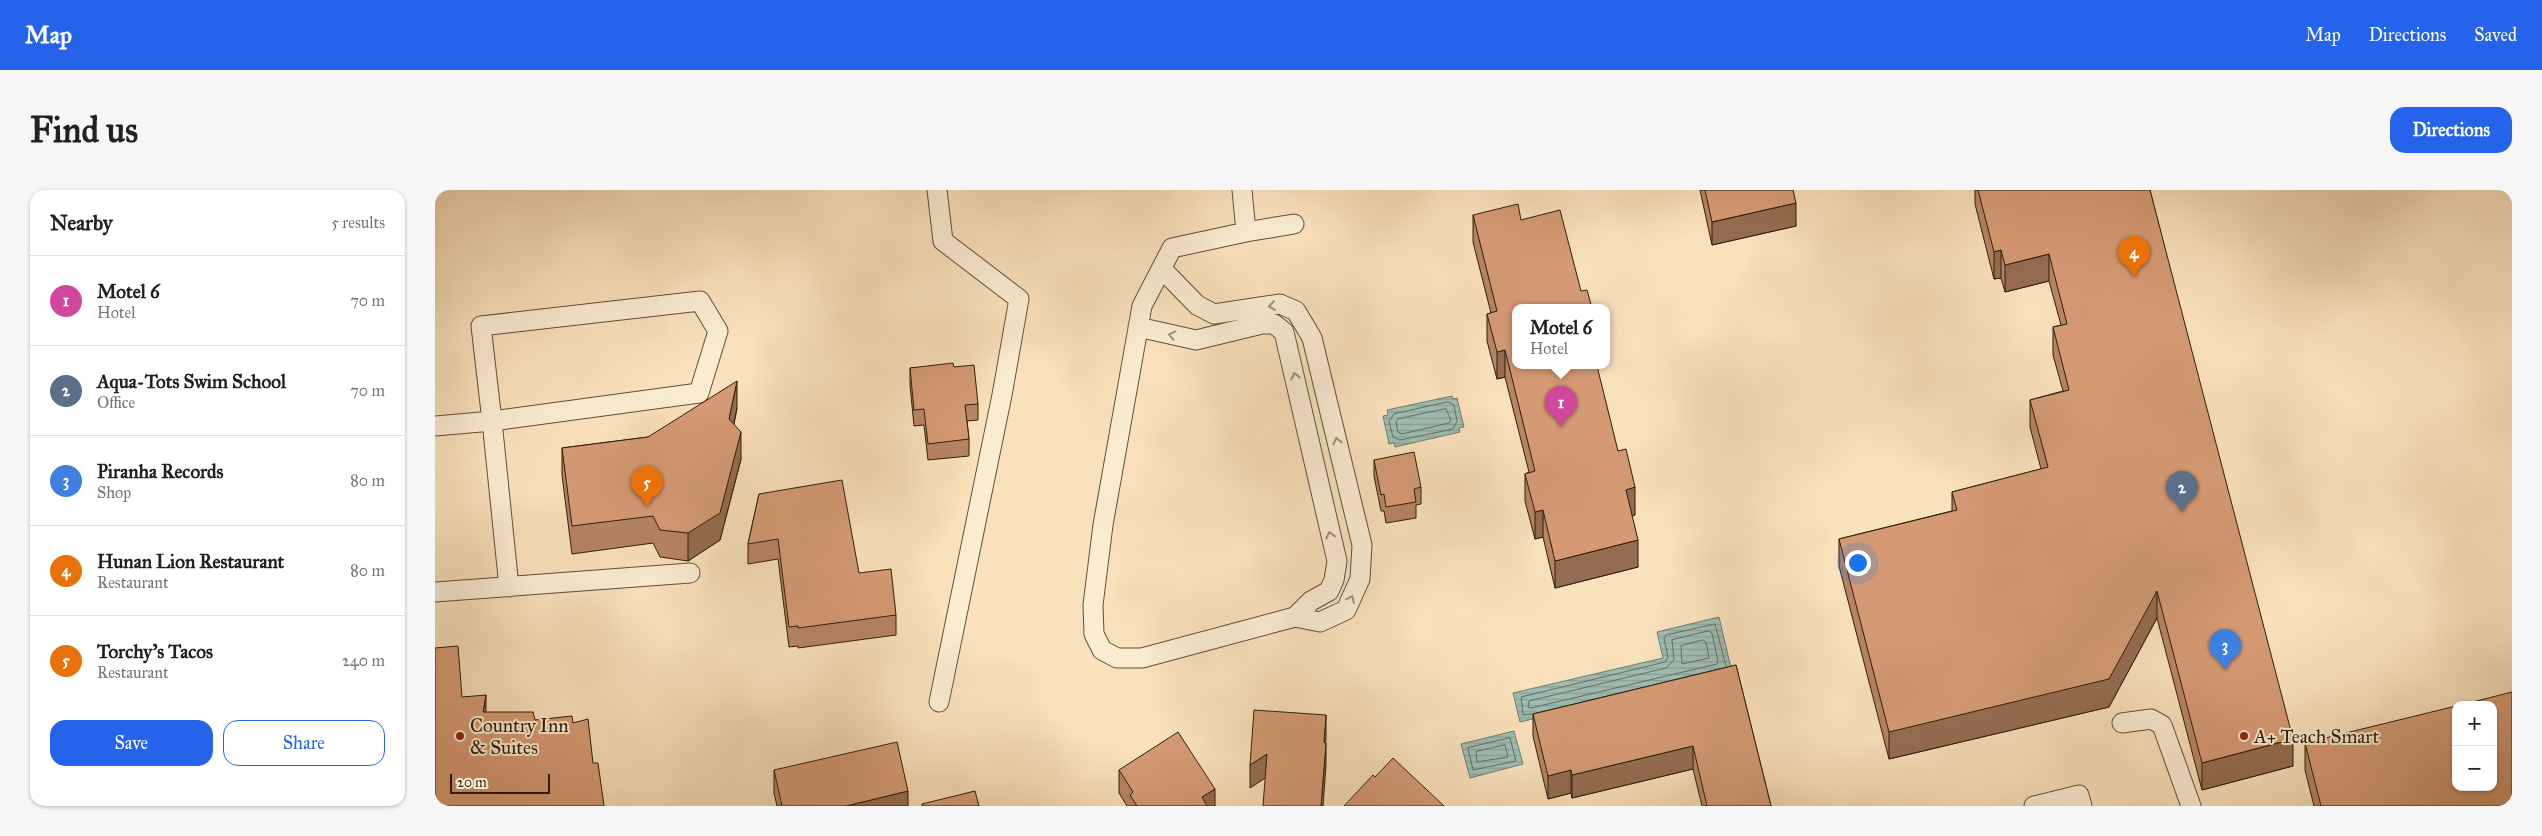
<!DOCTYPE html>
<html lang="en">
<head>
<meta charset="utf-8">
<style>
  :root { --surface:#fff; --page:#f6f6f6; --text:#202124; --muted:#757577; --line:#e0e0e0; --accent:#2563eb }
  body { margin:0; font-family:"IM FELL Great Primer",serif; background:var(--page); color:var(--text) }
  .controls { position:absolute; right:15px; bottom:15px; display:grid; overflow:hidden; border-radius:10px; box-shadow:0 1px 4px #0004 }
  .controls button { width:45px; height:45px; display:grid; place-items:center; padding:0; border:0; border-bottom:1px solid var(--line); background:var(--surface); color:var(--text); font:25px sans-serif }
  .scale { position:absolute; left:15px; bottom:12px; width:100px; box-sizing:border-box; padding-left:5px; border:2px solid #2c1e0a; border-top:0; font-size:14px; line-height:18px; white-space:nowrap; color:#2c1e0a; -webkit-text-stroke:4px #fbecd3; paint-order:stroke }
  .you { position:absolute; left:1422px; top:372px; width:18px; height:18px; margin:-12px; border:4px solid #fff; border-radius:50%; background:#1a73e8; box-shadow:0 0 0 8px #1a73e833 }
  .badge { display:grid; place-items:center; width:32px; height:32px; border-radius:50%; background:var(--accent); color:#fff; font-size:16px; font-weight:700 }
  .pin { position:absolute; translate:-50% -41px; filter:drop-shadow(0 1px 2px #0008) }
  .pin::after { content:''; position:absolute; top:26px; width:18px; height:15px; background:inherit; clip-path:polygon(0 0,100% 0,50% 100%) }
  .popup { position:absolute; left:1077px; top:114px; width:98px; height:65px; box-sizing:border-box; display:grid; place-content:center; border-radius:10px; background:var(--surface); filter:drop-shadow(0 1px 4px #0005); font-size:16px; white-space:nowrap; color:var(--muted) }
  .popup b { font-size:19px; color:var(--text) }
  .popup::after { content:''; position:absolute; left:50%; top:100%; margin-left:-10px; border:10px solid transparent; border-top-color:var(--surface) }
  .list { margin:0; padding:0; list-style:none }
  h2 { display:flex; justify-content:space-between; align-items:center; height:65px; margin:0; padding:0 20px; font-size:21px }
  h2 small { font-size:16px; font-weight:400; color:var(--muted) }
  .list li { display:grid; grid-template-columns:32px 1fr auto; gap:15px; align-items:center; box-sizing:border-box; height:90px; padding:0 20px; border-top:1px solid var(--line) }
  .list b { display:block; font-size:19px; white-space:nowrap }
  .list p { margin:0; font-size:16px; white-space:nowrap; color:var(--muted) }
  .list em { font-size:16px; font-style:normal; color:var(--muted) }
  .actions { display:flex; gap:10px; padding:15px 20px }
  .actions a { flex:1; padding:11px 0; border:1px solid var(--accent); border-radius:15px; text-align:center; font-size:18px; color:var(--accent) }
  .actions .main { background:var(--accent); color:#fff }
  .map { position:relative; flex:none; width:2077px; height:616px; overflow:hidden; border-radius:15px }
  header { display:flex; align-items:center; gap:30px; box-sizing:border-box; height:70px; padding:0 25px; background:var(--accent); color:#fff }
  header strong { font-size:24px }
  nav { display:flex; gap:28px; margin-inline-start:auto; font-size:18px }
  .intro { display:flex; align-items:center; justify-content:space-between; box-sizing:border-box; height:120px; padding:0 30px }
  h1 { margin:0; font-size:35px }
  .button { padding:12px 22px; border-radius:15px; background:var(--accent); color:#fff; font-size:18px; font-weight:700 }
  main { display:flex; gap:30px; padding:0 30px }
  aside { flex:1; background:var(--surface); border-radius:15px; box-shadow:0 1px 4px #0004 }
  .map>svg:first-child { display:block }
</style>
</head>
<body>
<header>
<strong>Map</strong>
<nav><a>Map</a><a>Directions</a><a>Saved</a></nav>
</header>
<div class="intro"><h1>Find us</h1><a class="button">Directions</a></div>
<main>
<aside>
<h2>Nearby<small>5 results</small></h2>
<ul class="list">
<li><span class="badge" style="background:#d1479c">1</span><div><b>Motel 6</b><p>Hotel</p></div><em>70 m</em></li>
<li><span class="badge" style="background:#5c6f8a">2</span><div><b>Aqua-Tots Swim School</b><p>Office</p></div><em>70 m</em></li>
<li><span class="badge" style="background:#3f7fe0">3</span><div><b>Piranha Records</b><p>Shop</p></div><em>80 m</em></li>
<li><span class="badge" style="background:#e8710a">4</span><div><b>Hunan Lion Restaurant</b><p>Restaurant</p></div><em>80 m</em></li>
<li><span class="badge" style="background:#e8710a">5</span><div><b>Torchy's Tacos</b><p>Restaurant</p></div><em>240 m</em></li>
</ul>
<div class="actions"><a class="main">Save</a><a>Share</a></div>
</aside>
<div class="map">
<svg width="2077" height="616" viewBox="0 0 2077 616">
  <defs>
    <pattern id="water-rules" width="6" height="5" patternUnits="userSpaceOnUse" patternTransform="scale(1.25)"><rect width="6" height="5" fill="#9ebdb3"/><path d="M0 2.5h6" fill="none" stroke="#88a299"/></pattern>
  </defs>
  <rect width="100%" height="100%" fill="#f9e1bc"/>
  <filter id="stains"><feTurbulence type="fractalNoise" baseFrequency=".004" numOctaves="4"/><feColorMatrix values="0 0 0 0 .2 0 0 0 0 .09 0 0 0 0 .02 0 0 0 .5 -.17"/></filter>
  <radialGradient id="worn" r=".72"><stop offset=".6" stop-color="#630" stop-opacity="0"/><stop offset="1" stop-color="#630" stop-opacity=".3"/></radialGradient>
  <!-- water -->
  <path fill="url(#water-rules)" stroke="#707d6f" d="M 1017,206 L 1018,209 L 1022,208 L 1029,237 L 1024,238 L 1025,242 L 960,257 L 959,253 L 954,254 L 948,226 L 953,225 L 952,220 Z
    M 1284,427 L 1297,482 L 1085,532 L 1078,503 L 1228,468 L 1222,442 Z
    M 1079,541 L 1088,574 L 1035,588 L 1026,554 Z"/>
  <g fill="none" stroke-linecap="round" stroke-linejoin="round">
    <!-- shore -->
    <path stroke="#656e5e" stroke-width="1" d="M 1013,212 L 1019,215 L 1022,231 L 1018,239 L 965,250 L 958,247 L 954,231 L 959,224 Z
      M 1011,219 L 1016,230 L 1014,233 L 967,244 L 963,242 L 961,232 L 963,229 Z
      M 1274,441 L 1277,443 L 1283,471 L 1282,474 L 1096,518 L 1093,517 L 1094,511 L 1231,478 L 1239,470 L 1237,450 Z
      M 1268,450 L 1271,452 L 1274,468 L 1247,474 L 1246,456 Z
      M 1097,524 L 1088,525 L 1086,507 L 1230,472 L 1233,467 L 1229,448 L 1231,445 L 1280,434 L 1291,476
      M 1075,548 L 1081,571 L 1038,580 L 1033,558 Z
      M 1070,555 L 1073,567 L 1042,572 L 1041,562 Z"/>
    <!-- lane casing -->
    <g stroke="#5f4f36" stroke-width="21">
      <path id="lane" d="M 502,0 L 508,51 L 584,109 L 567,205 L 504,512
        M 811,42 L 859,34
        M 727,79 L 762,115 L 779,124 L 845,114 L 861,121 L 877,148 L 927,355 L 925,389 L 911,420 L 885,432 L 860,427 L 707,468 L 682,468 L 667,460 L 659,444 L 658,415 L 668,335 L 707,116 L 737,58 L 811,42 L 807,0
        M 265,111 L 283,141 L 264,203 L 57,231 L 46,136 Z
        M 703,137 L 761,150 L 827,134 L 839,134 L 849,142 L 902,371 L 899,390 L 894,401 L 876,411 L 860,427
        M 0,236 L 57,231 L 74,397
        M 0,402 L 255,383
        M 1687,533 L 1716,529 L 1727,535 L 1756,616
        M 1599,616 L 1644,605 L 1647,616"/>
    </g>
    <!-- lane -->
    <use href="#lane" stroke="#fbecd3" stroke-width="19"/>
  </g>
  <!-- wall -->
  <path fill="#b78464" stroke="#2c1e0a" d="M 1265,0 L 1358,0 L 1361,36 L 1277,55 Z
    M 1540,0 L 1715,0 L 1858,576 L 1767,600 L 1722,428 L 1674,517 L 1454,569 L 1404,376 L 1404,349 L 1517,321 L 1517,302 L 1606,279 L 1595,237 L 1595,210 L 1628,201 L 1618,165 L 1618,137 L 1626,135 L 1614,91 L 1570,102 L 1566,88 L 1559,89 L 1540,14 Z
    M 1038,25 L 1081,118 L 1183,261 L 1200,325 L 1197,325 L 1203,377 L 1120,398 L 1108,347 L 1100,349 L 1090,311 L 1090,284 L 1094,282 L 1070,187 L 1062,189 L 1052,151 L 1052,124 L 1056,123 L 1038,52 Z
    M 519,177 L 543,214 L 543,230 L 532,231 L 534,249 L 534,266 L 493,270 L 489,235 L 479,236 L 475,195 L 475,178 Z
    M 302,218 L 299,234 L 306,269 L 285,350 L 253,371 L 225,367 L 218,353 L 137,364 L 127,285 L 127,258 L 213,247 Z
    M 939,270 L 986,297 L 986,314 L 981,315 L 981,328 L 951,333 L 949,321 L 946,321 L 939,286 Z
    M 324,304 L 424,383 L 461,425 L 461,445 L 363,458 L 363,456 L 354,457 L 343,369 L 313,374 L 313,354 Z
    M 1301,475 L 1336,616 L 1267,616 L 1258,579 L 1137,608 L 1136,603 L 1113,609 L 1098,546 L 1098,524 Z
    M 1870,553 L 2077,616 L 1879,616 L 1870,580 Z
    M 339,580 L 473,616 L 342,616 L 339,603 Z
    M 684,580 L 780,616 L 692,616 L 684,603 Z"/>
  <!-- shaded-wall -->
  <path fill="#956c51" stroke="#2c1e0a" d="M 1361,13 L 1361,36 L 1277,55 L 1277,32 Z
    M 1566,60 L 1566,88 L 1559,89 L 1559,62 Z
    M 1614,64 L 1614,91 L 1570,102 L 1570,75 Z
    M 1070,160 L 1070,187 L 1062,189 L 1062,162 Z
    M 302,191 L 302,218 L 294,256 L 294,229 Z
    M 306,242 L 306,269 L 285,350 L 253,371 L 253,343 Z
    M 1200,297 L 1200,325 L 1191,327 L 1191,300 Z
    M 1108,320 L 1108,347 L 1100,349 L 1100,322 Z
    M 1203,350 L 1203,377 L 1120,398 L 1120,371 Z
    M 1722,401 L 1722,428 L 1674,517 L 1454,569 L 1454,542 Z
    M 51,505 L 51,537 L 48,522 Z
    M 891,525 L 891,548 L 889,575 L 889,552 Z
    M 1858,549 L 1858,576 L 1767,600 L 1767,573 Z
    M 891,553 L 891,575 L 888,616 L 886,616 Z
    M 1258,556 L 1258,579 L 1137,608 L 1137,585 Z
    M 832,564 L 832,587 L 815,598 L 815,575 Z
    M 1136,580 L 1136,603 L 1113,609 L 1113,586 Z
    M 780,599 L 780,616 L 767,616 L 767,607 Z
    M 473,601 L 473,616 L 411,616 Z"/>
  <!-- building -->
  <path fill="#d59a74" stroke="#2c1e0a" d="M 1270,0 L 1358,0 L 1361,13 L 1277,32 Z
    M 1543,0 L 1715,0 L 1858,549 L 1767,573 L 1722,401 L 1674,489 L 1454,542 L 1404,349 L 1522,320 L 1517,302 L 1613,277 L 1595,210 L 1634,200 L 1618,137 L 1632,134 L 1614,64 L 1570,75 L 1566,60 L 1559,62 Z
    M 1083,14 L 1086,30 L 1125,20 L 1146,101 L 1152,100 L 1157,118 L 1081,118 L 1081,176 L 1162,176 L 1183,261 L 1191,259 L 1200,297 L 1191,300 L 1203,350 L 1120,371 L 1108,320 L 1100,322 L 1090,284 L 1100,281 L 1070,160 L 1062,162 L 1052,124 L 1062,121 L 1038,25 Z
    M 518,173 L 519,177 L 539,175 L 543,214 L 530,215 L 534,249 L 493,254 L 489,219 L 479,220 L 475,178 Z
    M 302,191 L 294,229 L 306,242 L 285,323 L 253,343 L 225,340 L 218,326 L 137,336 L 127,258 L 213,247 Z
    M 979,262 L 986,297 L 979,299 L 981,312 L 951,317 L 949,304 L 946,305 L 939,270 Z
    M 407,290 L 424,383 L 456,379 L 461,425 L 363,438 L 363,436 L 354,437 L 343,349 L 313,354 L 324,304 Z
    M 23,456 L 27,507 L 51,505 L 48,522 L 98,522 L 100,530 L 137,526 L 138,533 L 153,529 L 158,573 L 163,573 L 169,616 L 0,616 L 0,458 Z
    M 1301,475 L 1336,616 L 1272,616 L 1258,556 L 1137,585 L 1136,580 L 1113,586 L 1098,524 Z
    M 2077,502 L 2077,616 L 1886,616 L 1870,553 L 2021,516 L 2021,597 L 2058,597 L 2058,515 L 2026,515 Z
    M 819,520 L 891,525 L 889,552 L 891,553 L 886,616 L 828,616 L 832,564 L 815,575 Z
    M 743,542 L 780,599 L 767,607 L 772,616 L 702,616 L 695,605 L 698,602 L 684,580 Z
    M 462,552 L 473,601 L 411,616 L 347,616 L 339,580 Z
    M 958,568 L 1009,616 L 909,616 L 938,585 L 940,587 Z
    M 540,601 L 544,616 L 487,616 L 487,614 Z"/>
  <!-- one-way arrows -->
  <defs><path id="oneway-chevron" d="M-2-3.5L2.5 0L-2 3.5" fill="none" stroke-width="1.6" stroke-linecap="round" stroke-linejoin="round" transform="scale(1.25)"/></defs>
  <g stroke="#9e8f79">
    <use href="#oneway-chevron" transform="translate(837 116) rotate(172)"/>
    <use href="#oneway-chevron" transform="translate(737 145) rotate(-167)"/>
    <use href="#oneway-chevron" transform="translate(860 186) rotate(-102)"/>
    <use href="#oneway-chevron" transform="translate(902 251) rotate(-104)"/>
    <use href="#oneway-chevron" transform="translate(895 345) rotate(-104)"/>
    <use href="#oneway-chevron" transform="translate(916 409) rotate(-65)"/>
  </g>
  <!-- markers -->
  <g fill="#8f2418" stroke="#fbecd3" stroke-width="2">
    <circle cx="25" cy="546" r="5"/>
    <circle cx="1809" cy="546" r="5"/>
  </g>
  <g text-anchor="middle" stroke-width="4" stroke-linejoin="round" paint-order="stroke">
    <!-- poi labels -->
    <g font-size="19" fill="#2c1e0a" stroke="#fbecd3" text-anchor="start">
      <text x="35" y="542">Country Inn<tspan x="35" dy="22">&amp; Suites</tspan></text>
      <text x="1819" y="553">A+ Teach Smart</text>
    </g>
  </g>
  <rect width="100%" height="100%" filter="url(#stains)"/>
  <rect width="100%" height="100%" fill="url(#worn)"/>
</svg>
<div class="controls">
<button>+</button>
<button>−</button>
</div>
<div class="scale">20 m</div>
<div class="you"></div>
<div class="pin badge" style="left:1126px;top:237px;background:#d1479c">1</div>
<div class="popup"><b>Motel 6</b>Hotel</div>
<div class="pin badge" style="left:1747px;top:322px;background:#5c6f8a">2</div>
<div class="pin badge" style="left:1790px;top:480px;background:#3f7fe0">3</div>
<div class="pin badge" style="left:1699px;top:87px;background:#e8710a">4</div>
<div class="pin badge" style="left:212px;top:317px;background:#e8710a">5</div>
</div>
</main>
</body>
</html>
